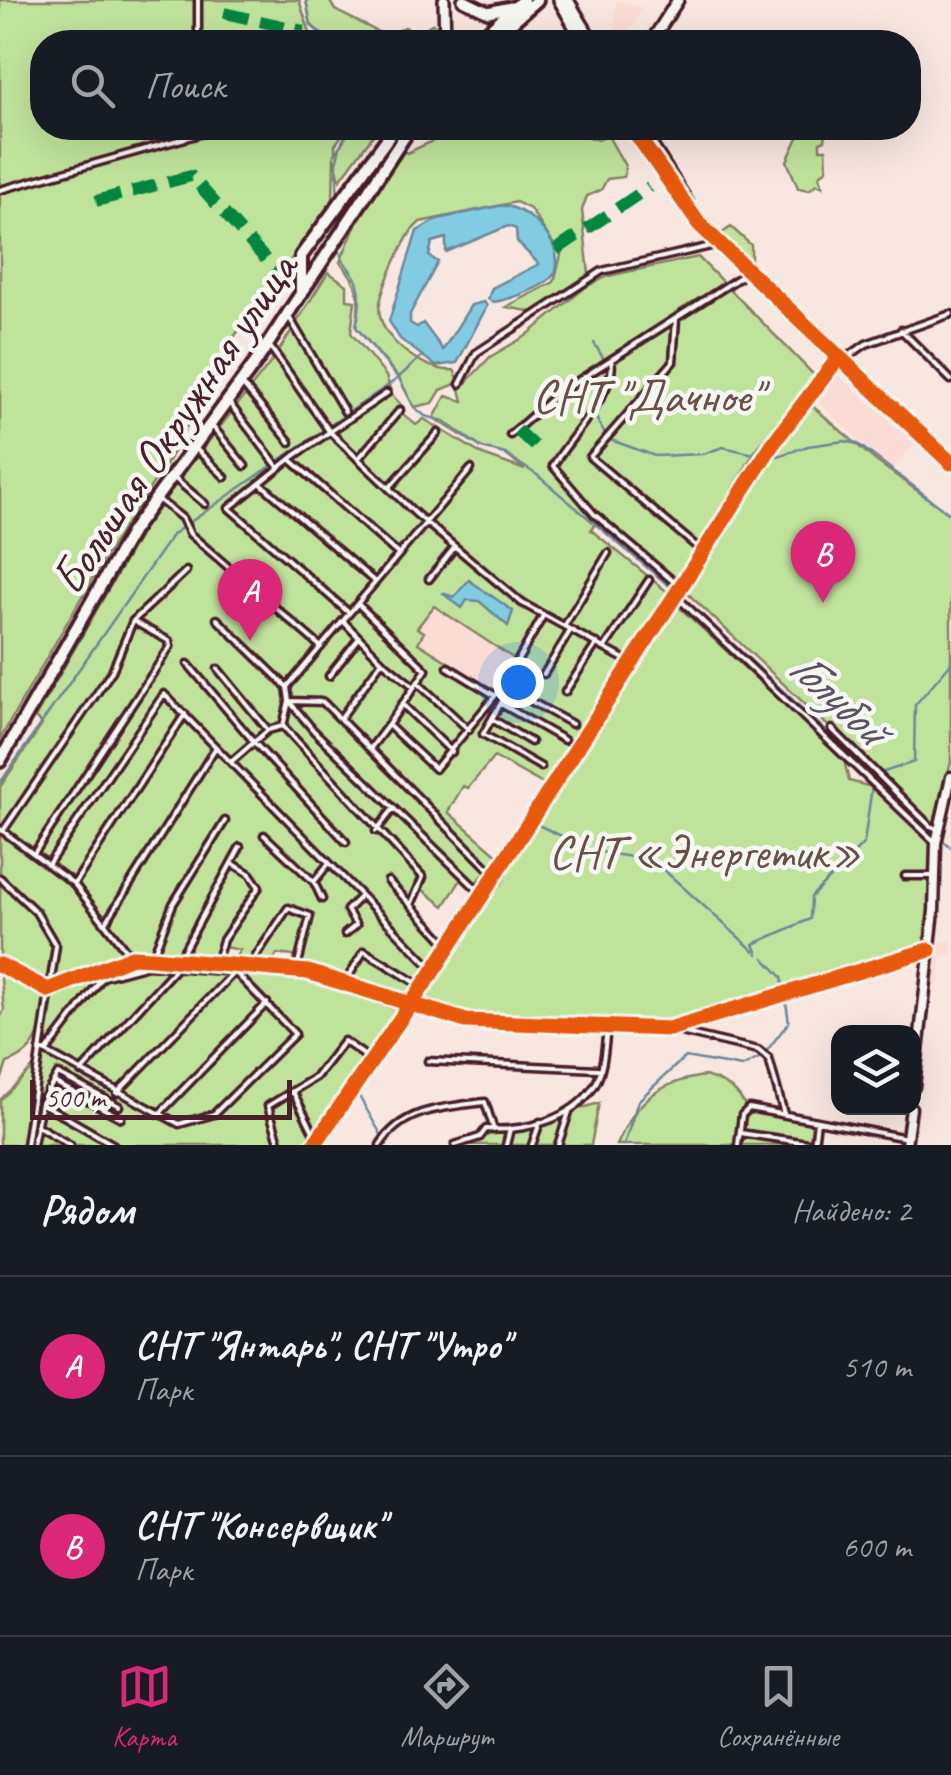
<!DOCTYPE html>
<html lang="ru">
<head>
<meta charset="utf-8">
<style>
  :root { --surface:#171b24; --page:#20242c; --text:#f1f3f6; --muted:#9ea1a6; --line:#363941; --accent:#db2777 }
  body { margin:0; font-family:Caveat,sans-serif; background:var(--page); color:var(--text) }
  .controls { position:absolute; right:30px; bottom:30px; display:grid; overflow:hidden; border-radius:20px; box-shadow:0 10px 40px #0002 }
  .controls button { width:90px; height:90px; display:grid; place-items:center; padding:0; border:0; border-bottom:2px solid var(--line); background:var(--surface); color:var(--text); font:50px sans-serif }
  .scale { position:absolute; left:30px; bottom:25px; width:262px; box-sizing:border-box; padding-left:10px; border:5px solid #4a1f2b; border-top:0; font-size:28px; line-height:35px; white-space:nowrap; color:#4a1f2b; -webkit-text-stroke:8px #f6f6f2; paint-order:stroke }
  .you { position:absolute; left:518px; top:682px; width:35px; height:35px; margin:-25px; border:8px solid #fff; border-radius:50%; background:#1a73e8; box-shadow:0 0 0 15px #1a73e833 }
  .badge { display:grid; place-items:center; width:65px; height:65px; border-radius:50%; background:var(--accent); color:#fff; font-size:32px; font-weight:700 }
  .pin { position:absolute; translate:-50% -82px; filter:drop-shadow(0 2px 5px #0008) }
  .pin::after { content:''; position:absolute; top:52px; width:35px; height:30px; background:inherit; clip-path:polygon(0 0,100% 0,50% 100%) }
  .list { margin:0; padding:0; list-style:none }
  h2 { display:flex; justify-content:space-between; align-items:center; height:130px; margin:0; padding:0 40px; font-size:42px }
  h2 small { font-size:32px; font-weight:400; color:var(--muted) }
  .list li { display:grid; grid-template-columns:65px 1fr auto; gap:30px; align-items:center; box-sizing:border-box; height:180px; padding:0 40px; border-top:2px solid var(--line) }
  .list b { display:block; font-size:38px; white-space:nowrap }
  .list p { margin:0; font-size:32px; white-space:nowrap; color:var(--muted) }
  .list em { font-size:32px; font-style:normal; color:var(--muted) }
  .icon { flex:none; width:55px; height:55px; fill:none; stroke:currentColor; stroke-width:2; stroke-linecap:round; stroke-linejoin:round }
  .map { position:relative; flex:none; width:951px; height:1145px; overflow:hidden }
  .search { position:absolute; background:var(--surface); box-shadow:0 10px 40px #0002; left:30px; right:30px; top:30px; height:110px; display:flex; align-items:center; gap:25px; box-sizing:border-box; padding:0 35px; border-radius:40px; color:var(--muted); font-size:38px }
  .sheet { height:490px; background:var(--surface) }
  nav { display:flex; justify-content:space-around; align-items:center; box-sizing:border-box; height:140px; border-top:2px solid var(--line); background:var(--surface); font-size:28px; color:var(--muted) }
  nav a { display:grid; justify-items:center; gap:5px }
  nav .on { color:var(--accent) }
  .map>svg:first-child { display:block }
</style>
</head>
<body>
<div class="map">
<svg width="951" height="1145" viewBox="0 0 951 1145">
  <rect width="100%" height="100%" fill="#f8e7e1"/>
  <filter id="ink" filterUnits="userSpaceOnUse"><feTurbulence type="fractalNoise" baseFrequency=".01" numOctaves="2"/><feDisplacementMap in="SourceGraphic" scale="20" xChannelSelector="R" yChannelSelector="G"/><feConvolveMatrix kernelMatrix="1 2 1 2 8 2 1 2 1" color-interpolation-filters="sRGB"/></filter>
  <g filter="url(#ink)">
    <!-- built -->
    <path fill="#fadcd5" d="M 616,0 L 642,8 L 626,42 L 613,42 Z
      M 834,370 L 915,444 L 892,471 L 812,396 Z
      M 434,605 L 516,661 L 495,692 L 417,643 L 417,629 Z
      M 951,940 L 951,955 L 942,956 L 938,986 L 930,985 L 936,943 Z"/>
    <!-- green -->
    <path fill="#c0e39c" stroke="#858164" stroke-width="2.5" fill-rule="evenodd" d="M 0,0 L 299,0 L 310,33 L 322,42 L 42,42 L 42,128 L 347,128 L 335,145 L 335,154 L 351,128 L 379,128 L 407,153 L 461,128 L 559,128 L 597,140 L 608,136 L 625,166 L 624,177 L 607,179 L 601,190 L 587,196 L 582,210 L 589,274 L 533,312 L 506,307 L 554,282 L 561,255 L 530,209 L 516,202 L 420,222 L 412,230 C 400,249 384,282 380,303 C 373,337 426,373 454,370 L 460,382 L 441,390 L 433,403 L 414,407 L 399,378 L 356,327 C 361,299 360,284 340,262 L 362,210 L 399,149 L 376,131 L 340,180 L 334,157 L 333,202 L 234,337 L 169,459 L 107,553 L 0,739 Z
      M 306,0 L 329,0 L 335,10 L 382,34 L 382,42 L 330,42 L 311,25 Z
      M 432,24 L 437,26 L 431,42 L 394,42 L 397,31 L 405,27 L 416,34 Z
      M 795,128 L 827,128 L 825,140 L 820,142 L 820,149 L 826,149 L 827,169 L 819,176 L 823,187 L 817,184 L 809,190 L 798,188 L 787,161 L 800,133 Z
      M 731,227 L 751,245 L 751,264 L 724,243 L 722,233 Z
      M 698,257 L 815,376 L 755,451 L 677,583 L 598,520 L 591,530 L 670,594 L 545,785 L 494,757 L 468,788 L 463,786 L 448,812 L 501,858 L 473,885 L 462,878 L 444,906 L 423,890 L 409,905 L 446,942 L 407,1004 L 291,968 L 294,956 L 277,954 L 270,966 L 235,958 L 240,950 L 224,947 L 219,960 L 211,960 L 131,952 C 117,963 59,987 42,981 C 27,976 15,965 0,960 L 0,787 L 42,725 L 35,718 L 151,515 L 275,357 L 328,272 L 347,285 L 347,300 L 355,301 L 351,333 L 386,376 L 392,395 L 403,407 L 400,412 L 416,425 L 424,419 L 483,455 L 525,470 L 505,454 L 482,448 L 434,418 L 446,396 L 463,401 L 460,389 L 490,357 L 526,336 L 587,286 L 608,276 ZM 434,606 L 516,660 L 496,692 L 418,643 L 424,632 L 417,628 Z
      M 810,404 L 876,461 L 951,515 L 951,762 L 933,825 L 683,589 Z
      M 676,604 L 844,760 L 849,781 L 876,788 L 933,847 L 926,949 L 667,1028 L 457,1018 L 420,998 L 503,881 L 558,783 Z
      M 134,961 L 306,977 L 400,1011 L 307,1145 L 0,1145 L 0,1100 L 44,1057 L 54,993 Z
      M 0,969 L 46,995 C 41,1026 41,1052 7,1063 L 0,1084 L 0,1018 L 4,1010 Z
      M 705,1076 C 726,1082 744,1093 748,1116 L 753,1112 L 816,1123 L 813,1145 L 617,1145 C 634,1103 657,1082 705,1076 Z
      M 599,1103 L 591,1145 L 455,1145 Z"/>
    <!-- water -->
    <path fill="#82cce3" stroke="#6c8799" stroke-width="2.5" d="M 499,206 C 525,203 564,242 556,270 C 552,286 508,300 493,302 L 488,299 L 492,288 L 539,264 L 517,242 L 516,229 L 508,226 L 446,252 L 446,238 L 432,242 L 429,256 L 438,262 L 410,314 L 410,323 L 417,327 L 423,323 L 443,350 L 471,305 L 484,302 L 487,306 L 457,363 L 436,366 L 400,339 L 389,321 L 417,231 L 438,219 Z
      M 469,580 L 513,611 L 508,626 L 479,601 L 467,600 L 462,608 L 442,593 L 454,597 Z"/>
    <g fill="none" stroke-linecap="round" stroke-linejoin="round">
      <!-- stream -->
      <path stroke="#6c8799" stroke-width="2.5" d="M 306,0 L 311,25 L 330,42
        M 338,201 C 337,172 332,151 351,128
        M 338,214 L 339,231
        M 339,244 C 340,263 348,264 356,279 C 363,293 359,313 356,327 L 397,377
        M 594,343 L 608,366 C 607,395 579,408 611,440 L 655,456 L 703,454 L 723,447 L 772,458 L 808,446 L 844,441 L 858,444 L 951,515
        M 399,378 L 414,407 L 425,416 L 444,421 L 482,448 L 505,454 L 537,475 L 687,601 L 951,848
        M 878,774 L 914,762 L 915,705 L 951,663
        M 0,783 L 173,534 L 397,379 L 422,356
        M 534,823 L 593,851 L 645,859 L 665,871 L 754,951
        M 758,954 L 754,944 L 810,919 L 811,897 L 864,843 L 873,779
        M 764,958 L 782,977 L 784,992
        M 765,1053 L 789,1022 L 785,996
        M 356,1091 L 387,1145
        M 624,1145 L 638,1101 L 685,1057 L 742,1067 L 761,1057"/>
      <!-- minor casing -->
      <g stroke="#4a1f2b" stroke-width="11">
        <path id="minor" d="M 198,42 L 198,0
          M 0,190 L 221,128
          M 289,317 L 345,412
          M 676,319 L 673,362 L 590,457 L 703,552
          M 901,330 L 951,380
          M 271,348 L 329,431 L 416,514 L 522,603 L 631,663
          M 846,358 L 866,344 L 951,314
          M 611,360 C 619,389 567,440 553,466 L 594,514 L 680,587
          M 242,384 L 290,442
          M 460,384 L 476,353 L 602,271 L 720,244
          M 230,404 L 279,468
          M 213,427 L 245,466
          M 510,435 L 556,395 L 748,272
          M 196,449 L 225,477
          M 290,459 L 398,554
          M 358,459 L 400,410
          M 174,478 L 205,504
          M 261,484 L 375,582
          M 389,488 L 438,433
          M 159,500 L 182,518 L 190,534 L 321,647
          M 429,579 L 454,548
          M 676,596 L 936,843
          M 358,604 L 426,670 L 388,725 L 435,769 L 504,685 L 543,616
          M 349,613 L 229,508 L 294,456 L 387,393
          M 217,619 L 287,687
          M 565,625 L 608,553
          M 605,647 L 649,580
          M 382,661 L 413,686
          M 188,664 L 254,742 L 268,730 L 218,669
          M 448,667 L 494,695
          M 544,674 L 570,631
          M 329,676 L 359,638
          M 418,683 L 469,730
          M 504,685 L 509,689 L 483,734 L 541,767
          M 509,689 L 572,724
          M 565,692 L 597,643
          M 289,701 L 323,702 L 495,875
          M 289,701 L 314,731 L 482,894
          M 402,704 L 452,752
          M 501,704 L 564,740
          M 340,719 L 382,661 L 344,622
          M 492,719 L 531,742
          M 283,726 L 423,877 L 411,905 L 449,946
          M 832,729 L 930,826 L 938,829
          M 268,730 L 283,726 L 289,701 L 287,687 L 471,469
          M 370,749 L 388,725
          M 231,762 L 254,742 L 346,842
          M 0,829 L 74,884 L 131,957
          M 3,831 L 112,671 L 133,621 L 186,571
          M 376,831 L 393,809
          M 264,835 L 314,882 L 322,899
          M 35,852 L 170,647 L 169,641 L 133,621
          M 49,863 L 164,694 L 434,970
          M 905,876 L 936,876
          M 0,878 L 36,912 L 56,946 L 26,1145
          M 388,881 L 411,905
          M 314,882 L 329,863
          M 74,884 L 185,714
          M 105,924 L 216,747
          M 345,934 L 356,925 L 347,910 L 361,896
          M 152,958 L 173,904 L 225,821
          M 178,961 L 240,847
          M 216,963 L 223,940 L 259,887 L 250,874 L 232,863
          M 0,965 L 48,990 L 132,957 L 152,958 L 308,972 L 466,1021 L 669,1029 L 927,950
          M 250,965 L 288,908 L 310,916 L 296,971
          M 344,984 L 364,951 L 423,987
          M 672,1030 L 758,1050 L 769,1059 L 784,1114
          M 40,1050 L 46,1052 L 103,977 L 148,965 L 235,972 L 295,1034 L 214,1114 L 179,1124 L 46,1052
          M 428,1061 L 598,1069
          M 81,1072 L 176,968
          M 54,1082 L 121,1118
          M 293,1092 L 317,1139
          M 117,1093 L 242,964
          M 41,1103 L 114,1145
          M 159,1114 L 267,1003
          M 36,1125 L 70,1145
          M 740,1133 L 814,1144
          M 33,1145 L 41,1103 L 58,1074 L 119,1106
          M 280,1145 L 268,1106 L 316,1077 L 344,1041 L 368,1058
          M 380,1145 C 403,1108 445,1107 485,1102 L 494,1130
          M 455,1145 L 480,1137 L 486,1129 C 523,1132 571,1120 593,1088 C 604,1073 605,1045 607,1027
          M 506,1145 L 510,1129
          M 532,1145 L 540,1122
          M 558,1145 L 569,1112
          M 738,1145 L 742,1115 L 749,1108 L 907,1138
          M 814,1145 L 817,1121"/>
      </g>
      <!-- tertiary casing -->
      <g stroke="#4a1f2b" stroke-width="14">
        <path id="tertiary" d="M 314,1145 L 434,970 L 774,442 L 839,357"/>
      </g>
      <!-- secondary casing -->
      <g stroke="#4a1f2b" stroke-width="15">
        <path id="secondary" d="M 914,1087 L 934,911 L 936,843 L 951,777
          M 906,1145 L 911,1108"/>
      </g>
      <!-- primary casing -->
      <g stroke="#4a1f2b" stroke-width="16">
        <path id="primary" d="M 444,0 L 445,42
          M 463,0 L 488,12 L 511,7
          M 559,0 L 583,42
          M 568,0 L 593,42
          M 651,42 L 678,0
          M 632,128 L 699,224 L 951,463
          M 641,128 L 688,203"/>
      </g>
      <!-- trunk casing -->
      <g stroke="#4a1f2b" stroke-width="18">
        <path id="trunk" d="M 476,42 L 523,0
          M 489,42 L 537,0
          M 301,294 L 301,256 L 395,128
          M 0,761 L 132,531 L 256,362 L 410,128"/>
      </g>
      <!-- minor -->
      <use href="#minor" stroke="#f6f6f2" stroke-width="4"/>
      <!-- tertiary -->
      <use href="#tertiary" stroke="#f6f6f2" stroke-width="6"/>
      <!-- secondary -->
      <use href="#secondary" stroke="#f6f6f2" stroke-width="8"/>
      <!-- primary -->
      <use href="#primary" stroke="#f6f6f2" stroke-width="9"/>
      <!-- trunk -->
      <use href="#trunk" stroke="#f6f6f2" stroke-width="10"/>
      <!-- quiet -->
      <path stroke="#00873e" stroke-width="12" stroke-dasharray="25 12" stroke-linecap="butt" d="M 224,13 L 304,31
        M 96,201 L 191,176 L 285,281
        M 556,250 L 649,187
        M 517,430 L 534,446"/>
      <!-- cycleway casing -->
      <g stroke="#f6f6f2" stroke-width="21">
        <path id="cycleway" d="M 632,128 L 699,224 L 951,463
          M 0,965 L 48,990 L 132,957 L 152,958 L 308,972 L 466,1021 L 669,1029 L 929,950
          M 314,1145 L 434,970 L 774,442 L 839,357"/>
      </g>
      <!-- cycleway -->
      <use href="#cycleway" stroke="#e8590c" stroke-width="15"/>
    </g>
  </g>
  <g text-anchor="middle" stroke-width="9" stroke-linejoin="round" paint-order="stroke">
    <!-- park labels -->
    <g font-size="48" fill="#685047" stroke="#f6f6f2">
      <text x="647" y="412">СНТ "Дачное"</text>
      <text x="705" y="868">СНТ «Энергетик»</text>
    </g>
    <!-- street labels -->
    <g font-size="48" fill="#4a1f2b" stroke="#f6f6f2">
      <text transform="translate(173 423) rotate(-56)" y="17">Большая Окружная улица</text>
    </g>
    <!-- water labels -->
    <g font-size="50" font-style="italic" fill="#5b5362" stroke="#f6f6f2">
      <text transform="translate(840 696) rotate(43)" y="18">Голубой</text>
    </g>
  </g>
</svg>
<div class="controls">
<button><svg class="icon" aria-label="layers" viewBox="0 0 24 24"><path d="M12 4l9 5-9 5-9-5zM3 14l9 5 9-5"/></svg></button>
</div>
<div class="scale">500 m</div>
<div class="you"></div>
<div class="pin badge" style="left:250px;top:641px">A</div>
<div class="pin badge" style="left:823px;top:603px">B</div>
<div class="search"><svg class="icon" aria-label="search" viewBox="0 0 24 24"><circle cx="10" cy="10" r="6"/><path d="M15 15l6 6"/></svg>Поиск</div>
</div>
<section class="sheet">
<h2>Рядом<small>Найдено: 2</small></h2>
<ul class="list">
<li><span class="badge">A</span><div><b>СНТ &quot;Янтарь&quot;, СНТ &quot;Утро&quot;</b><p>Парк</p></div><em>510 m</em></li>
<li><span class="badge">B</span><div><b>СНТ &quot;Консервщик&quot;</b><p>Парк</p></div><em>600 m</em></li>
</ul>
</section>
<nav>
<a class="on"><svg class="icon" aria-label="map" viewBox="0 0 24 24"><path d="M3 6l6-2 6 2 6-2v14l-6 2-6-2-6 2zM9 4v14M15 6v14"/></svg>Карта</a>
<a><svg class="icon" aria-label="directions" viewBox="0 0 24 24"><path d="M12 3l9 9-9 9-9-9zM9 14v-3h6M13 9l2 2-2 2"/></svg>Маршрут</a>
<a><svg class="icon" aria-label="saved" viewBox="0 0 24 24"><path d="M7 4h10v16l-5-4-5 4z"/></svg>Сохранённые</a>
</nav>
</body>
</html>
